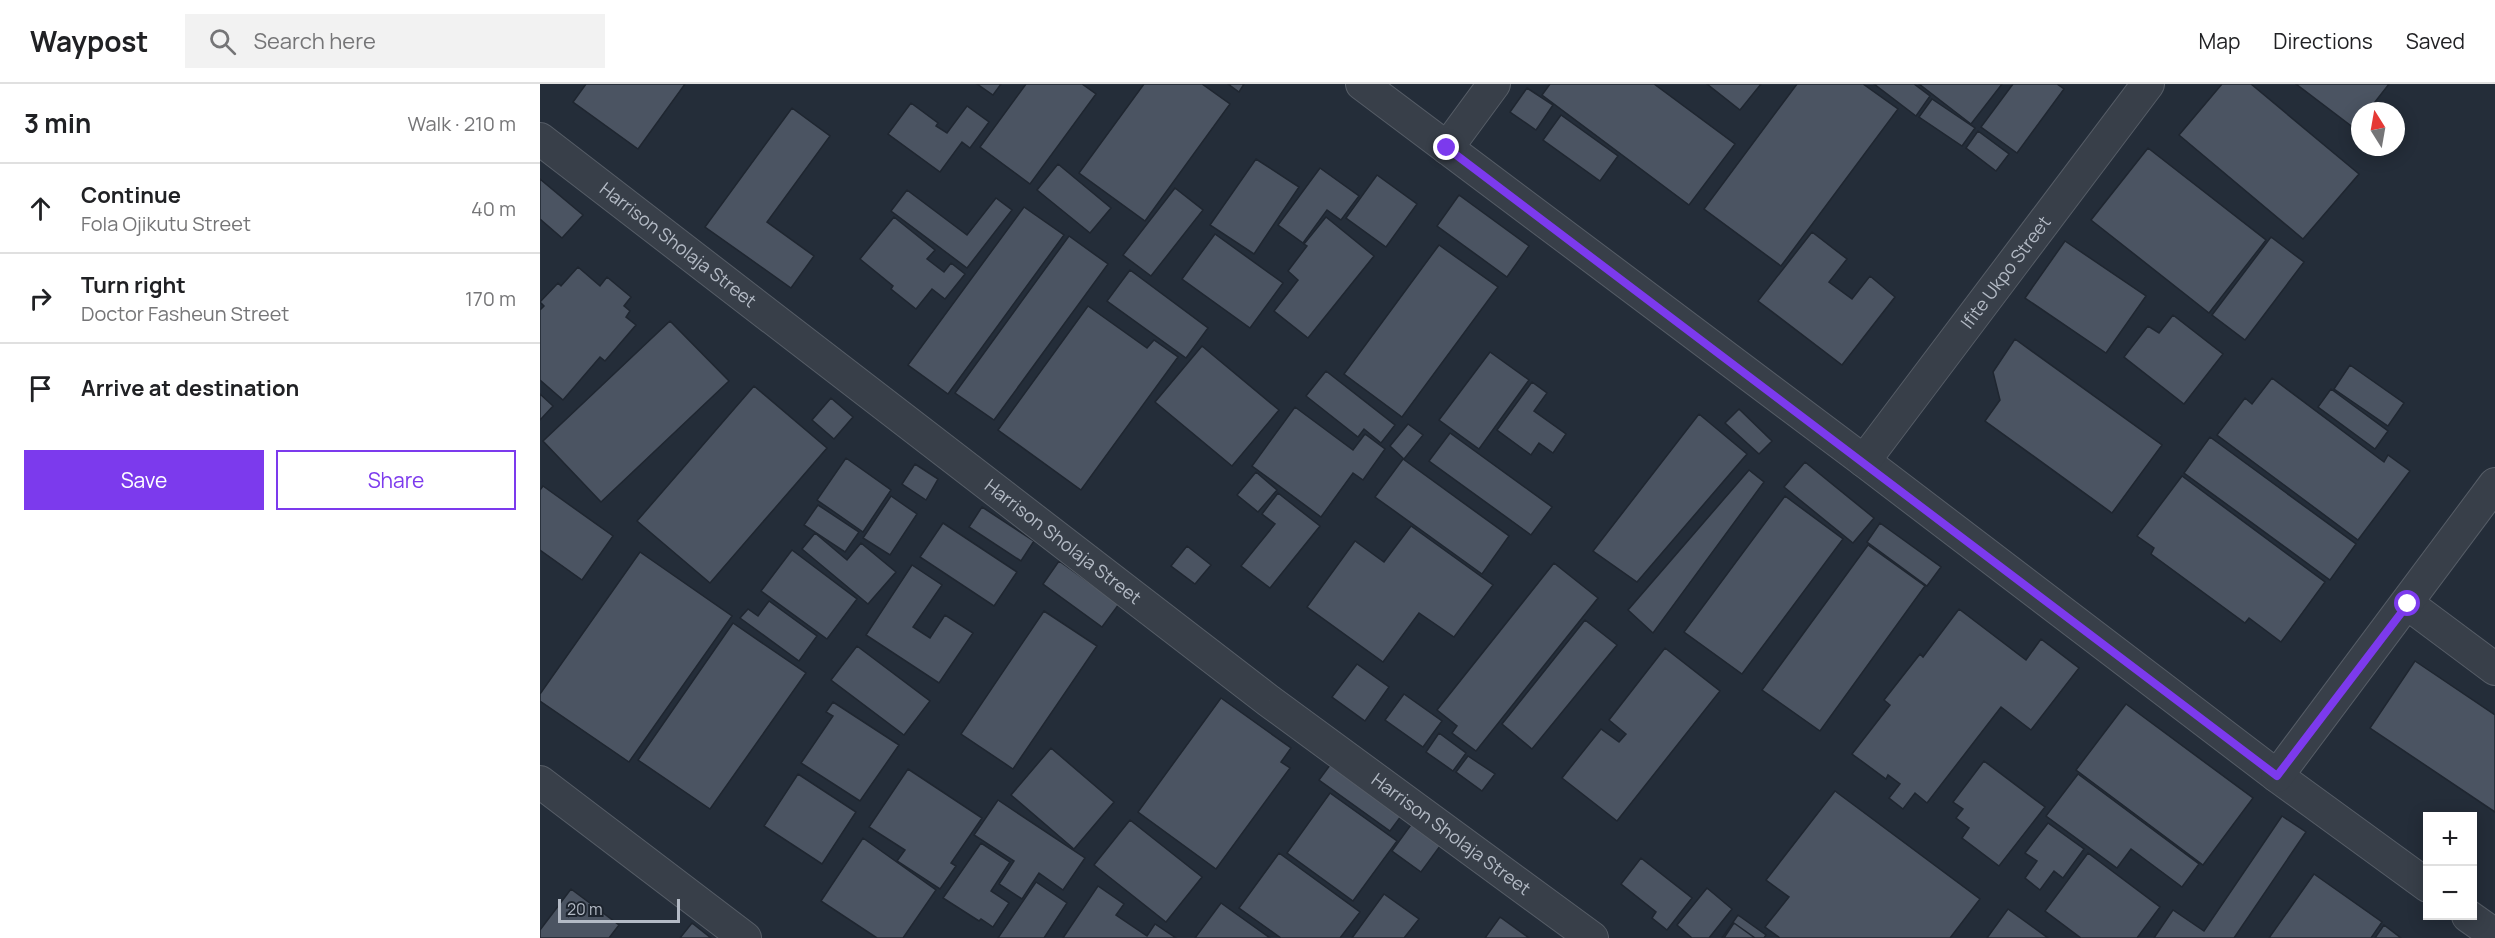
<!DOCTYPE html>
<html lang="en">
<head>
<meta charset="utf-8">
<style>
  :root { --surface:#fff; --page:#f2f2f2; --text:#202124; --muted:#757577; --line:#e0e0e0; --accent:#7c3aed }
  body { margin:0; font-family:Manrope,sans-serif; background:var(--page); color:var(--text) }
  .controls { position:absolute; right:18px; bottom:18px; display:grid; overflow:hidden; border-radius:0px; box-shadow:0 3px 15px #0003 }
  .controls button { width:54px; height:54px; display:grid; place-items:center; padding:0; border:0; border-bottom:2px solid var(--line); background:var(--surface); color:var(--text); font:30px sans-serif }
  .compass { position:absolute; left:1811px; top:18px; width:54px; height:54px; border-radius:50%; background:var(--surface); box-shadow:0 3px 15px #0003; rotate:349deg }
  .scale { position:absolute; left:18px; bottom:15px; width:122px; box-sizing:border-box; padding-left:6px; border:3px solid #b3bac5; border-top:0; font-size:16px; line-height:21px; white-space:nowrap; color:#b3bac5; -webkit-text-stroke:4px #1d242e; paint-order:stroke }
  .stop { position:absolute; width:18px; height:18px; margin:-14px; border:4px solid #7c3aed; border-radius:50%; background:#fff }
  .stop.end { background:#7c3aed; border-color:#fff; box-shadow:0 2px 6px #0008 }
  .list { margin:0; padding:0; list-style:none }
  h2 { display:flex; justify-content:space-between; align-items:center; height:78px; margin:0; padding:0 24px; font-size:26px }
  h2 small { font-size:20px; font-weight:400; color:var(--muted) }
  .list li { display:grid; grid-template-columns:39px 1fr auto; gap:18px; align-items:center; box-sizing:border-box; height:90px; padding:0 24px; border-top:2px solid var(--line) }
  .list b { display:block; font-size:22px; white-space:nowrap }
  .list p { margin:0; font-size:20px; white-space:nowrap; color:var(--muted) }
  .list em { font-size:20px; font-style:normal; color:var(--muted) }
  .actions { display:flex; gap:12px; padding:18px 24px }
  .actions a { flex:1; padding:14px 0; border:2px solid var(--accent); border-radius:0px; text-align:center; font-size:21px; color:var(--accent) }
  .actions .main { background:var(--accent); color:#fff }
  .icon { flex:none; width:33px; height:33px; fill:none; stroke:currentColor; stroke-width:2; stroke-linecap:round; stroke-linejoin:round }
  .map { position:relative; flex:none; width:1955px; height:854px; overflow:hidden }
  header { display:flex; align-items:center; gap:36px; box-sizing:border-box; height:84px; padding:0 30px; background:var(--surface); border-bottom:2px solid var(--line) }
  header strong { font-size:28px }
  nav { display:flex; gap:33px; margin-inline-start:auto; font-size:21px }
  .search { width:420px; height:54px; background:var(--page); display:flex; align-items:center; gap:15px; box-sizing:border-box; padding:0 21px; border-radius:0px; color:var(--muted); font-size:22px }
  main { display:flex }
  aside { flex:1; background:var(--surface) }
  .map>svg:first-child { display:block }
</style>
</head>
<body>
<header>
<strong>Waypost</strong>
<div class="search"><svg class="icon" aria-label="search" viewBox="0 0 24 24"><circle cx="10" cy="10" r="6"/><path d="M15 15l6 6"/></svg>Search here</div>
<nav><a>Map</a><a>Directions</a><a>Saved</a></nav>
</header>
<main>
<aside>
<h2>3 min<small>Walk · 210 m</small></h2>
<ul class="list">
<li><svg class="icon" aria-label="ahead" viewBox="0 0 24 24"><path d="M12 20V5M6 11l6-6 6 6"/></svg><div><b>Continue</b><p>Fola Ojikutu Street</p></div><em>40 m</em></li>
<li><svg class="icon" aria-label="right" viewBox="0 0 24 24"><path d="M7 20v-9h11M14 6l5 5-5 5"/></svg><div><b>Turn right</b><p>Doctor Fasheun Street</p></div><em>170 m</em></li>
<li><svg class="icon" aria-label="arrive" viewBox="0 0 24 24"><path d="M6 21V4h12l-3 4 3 4H6"/></svg><div><b>Arrive at destination</b></div></li>
</ul>
<div class="actions"><a class="main">Save</a><a>Share</a></div>
</aside>
<div class="map">
<svg width="1955" height="854" viewBox="0 0 1955 854">
  <rect width="100%" height="100%" fill="#242d39"/>
  <!-- building -->
  <path fill="#4b5462" stroke="#1f2630" stroke-width="1.5" d="M 46,0 L 145,0 L 98,65 L 33,18 Z
    M 437,0 L 461,0 L 453,11 Z
    M 486,0 L 542,0 L 556,10 L 490,100 L 440,63 Z
    M 604,0 L 662,0 L 690,20 L 605,137 L 539,89 Z
    M 688,0 L 704,0 L 699,8 Z
    M 1010,0 L 1114,0 L 1195,60 L 1149,121 L 1002,11 Z
    M 1167,0 L 1221,0 L 1200,26 Z
    M 1257,0 L 1323,0 L 1358,25 L 1241,182 L 1164,125 Z
    M 1334,0 L 1374,0 L 1390,12 L 1376,32 Z
    M 1379,0 L 1462,0 L 1431,40 Z
    M 1473,0 L 1517,0 L 1524,5 L 1477,69 L 1441,43 Z
    M 1682,0 L 1711,0 L 1819,90 L 1763,155 L 1639,51 Z
    M 1756,0 L 1849,0 L 1828,27 L 1820,27 L 1820,37 L 1814,44 Z
    M 987,4 L 1013,21 L 996,46 L 970,28 Z
    M 1392,15 L 1435,44 L 1422,62 L 1379,33 Z
    M 371,19 L 398,39 L 396,42 L 407,49 L 427,22 L 449,38 L 430,64 L 422,58 L 400,88 L 348,50 Z
    M 252,24 L 290,52 L 227,138 L 274,172 L 251,204 L 165,143 Z
    M 1021,31 L 1078,72 L 1060,97 L 1003,56 Z
    M 1438,47 L 1469,70 L 1456,87 L 1426,64 Z
    M 1608,64 L 1726,156 L 1669,229 L 1551,136 Z
    M 716,75 L 759,103 L 714,170 L 670,141 Z
    M 518,80 L 571,124 L 550,149 L 497,106 Z
    M 780,84 L 819,112 L 801,136 L 787,126 L 763,159 L 738,141 Z
    M 837,91 L 877,120 L 846,163 L 806,134 Z
    M 0,95 L 43,131 L 22,154 L 0,135 Z
    M 635,104 L 663,126 L 611,192 L 583,171 Z
    M 367,106 L 427,151 L 456,114 L 472,126 L 427,184 L 351,127 Z
    M 919,111 L 989,162 L 967,193 L 897,142 Z
    M 484,123 L 524,151 L 408,310 L 368,281 Z
    M 354,133 L 395,166 L 387,175 L 404,188 L 411,179 L 425,190 L 405,215 L 392,205 L 376,225 L 351,205 L 353,202 L 320,175 Z
    M 786,133 L 834,172 L 768,254 L 734,227 L 758,196 L 748,187 L 767,162 L 764,160 Z
    M 1272,148 L 1307,175 L 1289,198 L 1312,215 L 1330,192 L 1355,213 L 1302,281 L 1218,217 Z
    M 675,150 L 743,199 L 710,244 L 642,195 Z
    M 529,152 L 568,180 L 454,336 L 415,309 Z
    M 1731,153 L 1764,178 L 1705,256 L 1672,231 Z
    M 1525,157 L 1606,212 L 1566,269 L 1485,214 Z
    M 899,161 L 958,203 L 862,333 L 804,290 Z
    M 38,183 L 60,202 L 67,193 L 91,213 L 84,222 L 90,227 L 86,233 L 96,241 L 65,277 L 60,273 L 23,316 L 0,296 L 0,226 L 4,222 L 0,218 L 18,199 L 21,202 Z
    M 590,186 L 668,244 L 646,274 L 567,217 Z
    M 548,222 L 607,264 L 614,256 L 638,273 L 541,406 L 458,346 Z
    M 1633,231 L 1683,270 L 1644,320 L 1584,273 L 1608,242 L 1619,249 Z
    M 130,237 L 189,297 L 61,418 L 3,357 Z
    M 1475,255 L 1622,361 L 1572,429 L 1445,337 L 1460,316 L 1453,288 Z
    M 662,262 L 739,326 L 692,382 L 615,318 Z
    M 950,268 L 989,296 L 939,365 L 899,336 Z
    M 1810,281 L 1864,319 L 1848,342 L 1794,305 Z
    M 786,287 L 855,341 L 841,359 L 824,345 L 818,353 L 766,312 Z
    M 1732,294 L 1844,378 L 1848,371 L 1870,387 L 1818,456 L 1677,351 L 1705,314 L 1712,320 Z
    M 992,298 L 1007,309 L 994,327 L 1026,350 L 1013,369 L 999,359 L 991,371 L 957,346 Z
    M 214,302 L 287,364 L 170,499 L 97,437 Z
    M 1791,305 L 1848,347 L 1835,365 L 1778,323 Z
    M 0,310 L 13,322 L 0,336 Z
    M 291,314 L 313,333 L 294,355 L 272,336 Z
    M 755,323 L 813,366 L 825,350 L 845,365 L 823,396 L 813,389 L 781,433 L 712,382 Z
    M 1199,325 L 1232,357 L 1219,370 L 1185,339 Z
    M 1159,330 L 1207,370 L 1097,498 L 1053,467 Z
    M 868,340 L 883,351 L 864,375 L 850,362 Z
    M 910,349 L 1012,423 L 991,451 L 889,377 Z
    M 1670,353 L 1816,460 L 1790,496 L 1644,389 Z
    M 306,374 L 351,406 L 323,448 L 277,416 Z
    M 863,375 L 969,452 L 942,490 L 835,413 Z
    M 1265,378 L 1334,434 L 1313,459 L 1244,403 Z
    M 375,380 L 398,395 L 386,416 L 362,400 Z
    M 1209,386 L 1224,398 L 1113,549 L 1088,526 Z
    M 716,388 L 737,406 L 718,428 L 697,411 Z
    M 1642,392 L 1785,498 L 1741,558 L 1709,534 L 1705,539 L 1611,470 L 1614,464 L 1597,452 Z
    M 3,402 L 73,452 L 42,496 L 0,466 L 0,406 Z
    M 738,409 L 780,442 L 730,504 L 701,482 L 735,440 L 722,430 Z
    M 351,412 L 377,430 L 350,471 L 323,454 Z
    M 1245,412 L 1303,455 L 1202,590 L 1144,548 Z
    M 278,421 L 319,448 L 305,468 L 264,441 Z
    M 442,423 L 494,457 L 481,477 L 429,443 Z
    M 403,439 L 477,488 L 454,522 L 380,473 Z
    M 1340,439 L 1401,483 L 1387,502 L 1327,458 Z
    M 871,442 L 953,501 L 914,553 L 879,529 L 843,578 L 767,523 L 815,457 L 844,478 Z
    M 275,449 L 307,476 L 321,459 L 356,488 L 328,520 L 262,465 Z
    M 1328,461 L 1385,502 L 1280,647 L 1222,606 Z
    M 647,462 L 671,481 L 655,500 L 631,482 Z
    M 252,466 L 317,515 L 287,555 L 221,507 Z
    M 100,468 L 192,532 L 89,678 L 0,617 L 0,610 Z
    M 519,477 L 579,520 L 562,543 L 503,500 Z
    M 1014,479 L 1058,514 L 936,667 L 912,649 L 917,642 L 897,626 Z
    M 372,481 L 402,501 L 373,543 L 390,554 L 405,531 L 433,549 L 399,599 L 326,551 Z
    M 229,517 L 277,552 L 259,577 L 200,534 L 208,525 L 218,532 Z
    M 1419,525 L 1486,576 L 1501,555 L 1539,584 L 1491,646 L 1461,623 L 1387,719 L 1375,709 L 1363,725 L 1349,714 L 1360,700 L 1348,691 L 1346,695 L 1312,670 L 1350,621 L 1344,616 L 1380,570 L 1383,573 Z
    M 504,527 L 557,562 L 473,685 L 421,650 Z
    M 1045,536 L 1077,561 L 992,665 L 962,640 Z
    M 193,539 L 266,589 L 170,725 L 98,676 Z
    M 317,562 L 390,617 L 364,651 L 291,596 Z
    M 1125,564 L 1180,607 L 1077,737 L 1022,694 L 1061,645 L 1079,658 L 1086,650 L 1069,636 Z
    M 1875,577 L 1955,631 L 1955,728 L 1830,644 Z
    M 817,580 L 849,603 L 825,637 L 792,613 Z
    M 864,610 L 902,637 L 883,663 L 845,636 Z
    M 681,614 L 751,664 L 741,678 L 750,684 L 676,785 L 598,728 Z
    M 293,618 L 359,661 L 320,717 L 261,679 L 293,632 L 286,628 Z
    M 1586,620 L 1713,714 L 1663,781 L 1536,686 Z
    M 899,649 L 926,669 L 913,687 L 886,668 Z
    M 511,664 L 574,718 L 534,765 L 471,711 Z
    M 928,672 L 955,690 L 942,707 L 916,688 Z
    M 796,673 L 867,724 L 850,747 L 779,696 Z
    M 1444,677 L 1505,723 L 1459,782 L 1422,754 L 1429,744 L 1416,734 L 1423,725 L 1413,718 Z
    M 368,685 L 442,734 L 411,779 L 416,782 L 400,805 L 357,777 L 365,766 L 329,743 Z
    M 258,690 L 316,728 L 282,780 L 224,742 Z
    M 1538,690 L 1659,780 L 1642,803 L 1591,765 L 1577,784 L 1506,732 Z
    M 1295,707 L 1440,815 L 1410,854 L 1240,854 L 1225,843 L 1249,813 L 1226,796 Z
    M 790,709 L 857,757 L 813,817 L 747,769 Z
    M 458,716 L 545,774 L 523,806 L 499,789 L 482,815 L 459,800 L 474,777 L 434,751 Z
    M 1742,732 L 1766,748 L 1694,854 L 1614,854 L 1633,826 L 1664,847 Z
    M 590,736 L 662,793 L 626,838 L 554,781 Z
    M 873,738 L 903,758 L 881,788 L 852,767 Z
    M 1508,739 L 1544,765 L 1523,794 L 1514,787 L 1500,806 L 1485,794 L 1497,777 L 1485,769 Z
    M 323,754 L 396,806 L 363,854 L 337,854 L 281,817 Z
    M 441,759 L 470,778 L 451,807 L 469,819 L 453,843 L 441,835 L 439,837 L 403,814 Z
    M 739,769 L 820,828 L 800,854 L 741,854 L 699,824 Z
    M 1548,769 L 1620,823 L 1597,854 L 1541,854 L 1505,827 Z
    M 1101,774 L 1152,814 L 1127,846 L 1112,834 L 1116,828 L 1081,800 Z
    M 1774,790 L 1842,838 L 1831,854 L 1729,854 Z
    M 496,798 L 527,819 L 504,854 L 458,854 Z
    M 558,802 L 584,820 L 576,831 L 607,852 L 615,840 L 636,854 L 523,854 Z
    M 1167,804 L 1192,825 L 1169,854 L 1152,854 L 1137,841 Z
    M 31,805 L 79,841 L 69,854 L 0,854 L 0,846 Z
    M 844,810 L 879,835 L 864,854 L 812,854 Z
    M 681,819 L 730,854 L 655,854 Z
    M 1468,825 L 1508,854 L 1447,854 Z
    M 1198,831 L 1226,851 L 1224,854 L 1182,854 Z
    M 960,833 L 989,854 L 945,854 Z
    M 152,839 L 171,854 L 140,854 Z
    M 1194,839 L 1215,854 L 1184,854 Z
    M 1844,841 L 1861,854 L 1835,854 Z"/>
  <g fill="none" stroke-linecap="round" stroke-linejoin="round">
    <!-- minor casing -->
    <g stroke="#565d67" stroke-width="34">
      <g id="minor">
        <path d="M 822,0 L 1324,377 L 1737,692 L 1888,802"/>
        <path id="s1" d="M 0,55 L 729,617 L 1052,854"/>
        <path d="M 907,64 L 954,0"/>
        <path id="s2" d="M 1324,377 L 1608,0"/>
        <path d="M 1868,520 L 1955,585"/>
        <path d="M 1737,692 L 1955,400"/>
        <path d="M 0,698 L 205,854"/>
        <path d="M 1928,832 L 1955,851"/>
      </g>
    </g>
    <!-- minor -->
    <use href="#minor" stroke="#383f49" stroke-width="32"/>
  </g>
  <g fill="none" stroke-linecap="round" stroke-linejoin="round">
    <!-- route -->
    <path stroke="#7c3aed" stroke-width="8" d="M 907,64 L 1737,692 L 1868,520"/>
  </g>
  <g text-anchor="middle" stroke-width="5" stroke-linejoin="round" paint-order="stroke">
    <!-- street labels -->
    <g font-size="18" fill="#b3bac5" stroke="#1d242e">
      <text dy="6" stroke="none"><textPath href="#s1" startOffset="174">Harrison Sholaja Street</textPath></text>
      <text dy="6" stroke="none"><textPath href="#s2" startOffset="236">Ifite Ukpo Street</textPath></text>
      <text dy="6" stroke="none"><textPath href="#s1" startOffset="660">Harrison Sholaja Street</textPath></text>
      <text dy="6" stroke="none"><textPath href="#s1" startOffset="1146">Harrison Sholaja Street</textPath></text>
    </g>
  </g>
</svg>
<div class="controls">
<button>+</button>
<button>−</button>
</div>
<svg class="compass" viewBox="-18 -18 36 36"><path d="M0-13l5 13h-10z" fill="#e53935"/><path d="M0 13l5-13h-10z" fill="#757577"/></svg>
<div class="scale">20 m</div>
<div class="stop" style="left:1868px;top:520px"></div>
<div class="stop end" style="left:907px;top:64px"></div>
</div>
</main>
</body>
</html>
